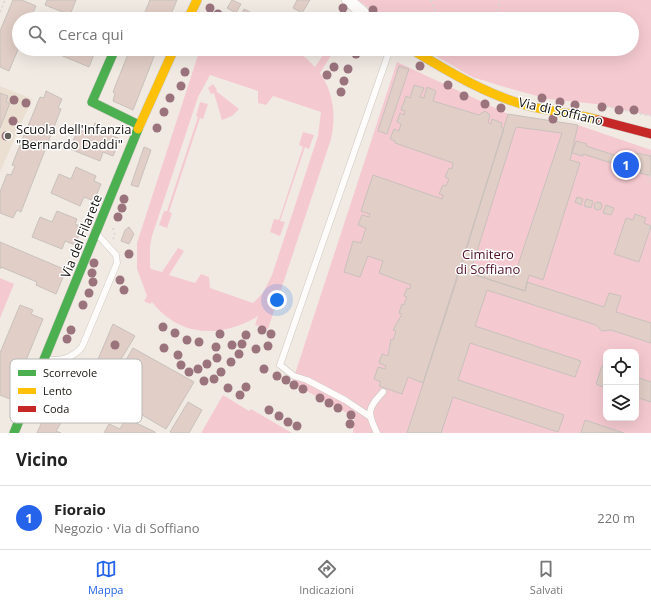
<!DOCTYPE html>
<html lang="it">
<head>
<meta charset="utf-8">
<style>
  :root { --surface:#fff; --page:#f2f2f2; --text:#222; --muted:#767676; --line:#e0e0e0; --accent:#2563eb }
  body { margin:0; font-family:"Open Sans",sans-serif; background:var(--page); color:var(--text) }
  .controls { position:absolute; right:12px; bottom:12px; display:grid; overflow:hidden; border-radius:8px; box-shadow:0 4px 16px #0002 }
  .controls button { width:36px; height:36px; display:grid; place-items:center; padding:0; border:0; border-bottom:1px solid var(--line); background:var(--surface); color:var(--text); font:20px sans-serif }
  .you { position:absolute; left:277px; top:300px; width:14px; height:14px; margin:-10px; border:3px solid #fff; border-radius:50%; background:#1a73e8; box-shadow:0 0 0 6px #1a73e833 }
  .badge { display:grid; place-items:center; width:26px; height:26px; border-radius:50%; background:var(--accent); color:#fff; font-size:13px; font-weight:700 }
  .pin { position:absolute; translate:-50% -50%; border:2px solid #fff; box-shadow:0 1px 4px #0006 }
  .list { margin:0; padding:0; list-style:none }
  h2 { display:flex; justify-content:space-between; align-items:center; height:52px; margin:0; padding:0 16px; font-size:17px }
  h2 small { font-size:13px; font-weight:400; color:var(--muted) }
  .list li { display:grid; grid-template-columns:26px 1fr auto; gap:12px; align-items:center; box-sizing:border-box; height:64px; padding:0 16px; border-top:1px solid var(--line) }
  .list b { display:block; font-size:15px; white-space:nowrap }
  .list p { margin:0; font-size:13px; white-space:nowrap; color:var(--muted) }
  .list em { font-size:13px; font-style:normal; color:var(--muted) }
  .icon { flex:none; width:22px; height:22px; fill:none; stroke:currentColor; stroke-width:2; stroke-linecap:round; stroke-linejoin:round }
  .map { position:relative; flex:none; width:651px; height:433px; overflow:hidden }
  .search { position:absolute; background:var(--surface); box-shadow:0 4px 16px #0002; left:12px; right:12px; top:12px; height:44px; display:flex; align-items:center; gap:10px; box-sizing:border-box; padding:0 14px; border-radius:22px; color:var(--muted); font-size:15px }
  .sheet { height:116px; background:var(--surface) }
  nav { display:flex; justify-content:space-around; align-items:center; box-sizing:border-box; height:56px; border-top:1px solid var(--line); background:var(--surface); font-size:11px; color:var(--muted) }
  nav a { display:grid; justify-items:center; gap:2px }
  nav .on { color:var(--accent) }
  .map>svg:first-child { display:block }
</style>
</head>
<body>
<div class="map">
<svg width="651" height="433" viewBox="0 0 651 433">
  <rect width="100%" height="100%" fill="#f1eae3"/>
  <!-- built -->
  <path fill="#ebdfd1" d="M 0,86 L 32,99 L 0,172 Z"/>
  <!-- green -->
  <path fill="#f5c9d0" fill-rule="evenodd" d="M 358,0 L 651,0 L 651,116 L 596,104 L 548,99 L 508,88 L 472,77 L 424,49 L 632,49 L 632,19 L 383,19 Z
    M 200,49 L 212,51 L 211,55 L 221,49 L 292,49 L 306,58 L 315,67 L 327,49 L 335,49 L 320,73 C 334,93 336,116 331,139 L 268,329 L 255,325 L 258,316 C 222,338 180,338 152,302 L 150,304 L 144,301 L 147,296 L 137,269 L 137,243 ZM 210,75 L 258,91 L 258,103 L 266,105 L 273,96 L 321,112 L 318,136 L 272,275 L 263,293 L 253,303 L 210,288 L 209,277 L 201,274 L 195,283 L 169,275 L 184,251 L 178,248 L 162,272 L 151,269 L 150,267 L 150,246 L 152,236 L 198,97 Z
    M 397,62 L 508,114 L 578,125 L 651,150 L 651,433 L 353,433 L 354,417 L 292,383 ZM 606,352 L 636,352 L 636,418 L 606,418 Z
    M 213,84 L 217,90 L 216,91 L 239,109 L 232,116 L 222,120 L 214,93 L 211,94 L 208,88 Z
    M 200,102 L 208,104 L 203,119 L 200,118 L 169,212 L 172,213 L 167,228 L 159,225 L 164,211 L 167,211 L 198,117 L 196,116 Z
    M 303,132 L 314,135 L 309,149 L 305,147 L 280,221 L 285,222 L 280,236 L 270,232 L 274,219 L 279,220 L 303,147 L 299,145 Z
    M 0,278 L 14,284 L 0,318 Z
    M 223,395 L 249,411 L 251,409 L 292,433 L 201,433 Z"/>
  <!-- building -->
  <path fill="#e1cec6" stroke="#c8c1bd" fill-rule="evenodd" d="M 13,0 L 22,0 L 36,6 L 30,19 L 19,19 L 19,47 L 9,71 L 0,67 L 0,31 Z
    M 47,0 L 76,0 L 70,15 L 45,5 Z
    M 150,0 L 177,0 L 169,19 L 142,19 Z
    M 232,0 L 241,4 L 236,13 L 227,8 Z
    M 297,0 L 310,0 L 302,13 L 293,8 Z
    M 244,9 L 254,14 L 251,19 L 240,18 Z
    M 60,49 L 96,49 L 89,67 L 58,54 Z
    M 130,49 L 157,49 L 133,110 L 113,101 L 115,93 L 113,92 Z
    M 399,66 L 409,69 L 387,134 L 378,131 Z
    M 414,85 L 424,88 L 420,97 L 424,98 L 427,87 L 436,91 L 433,101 L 479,115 L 485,111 L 490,115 L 488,123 L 491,124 L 492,119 L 502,123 L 501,127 L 504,129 L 423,383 L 408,377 L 402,394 L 379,386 L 381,382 L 374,379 L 378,367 L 385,369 L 386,366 L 379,363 L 382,354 L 388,356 L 391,339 L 393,340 L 396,331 L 393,330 L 402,314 L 399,313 L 402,304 L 404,305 L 407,297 L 404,296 L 407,288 L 410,289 L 411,285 L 379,273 L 383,261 L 368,256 L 360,277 L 344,272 L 353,241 L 361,243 L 366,228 L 358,225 L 362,215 L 369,217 L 370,214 L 361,211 L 373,175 L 442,199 L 443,195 L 439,194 L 443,185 L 446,186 L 449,179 L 445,177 L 449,168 L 452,169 L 453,163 L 395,143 L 395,141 L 390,139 L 394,129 L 399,131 L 401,124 L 397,122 L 400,113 L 404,115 L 405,111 L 401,110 L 406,96 L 410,98 Z
    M 46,91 L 62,99 L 58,108 L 61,109 L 21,212 L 17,210 L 13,218 L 0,213 L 0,192 L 7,174 L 11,175 L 15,166 L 12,165 L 24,135 L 27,136 L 31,127 L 28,126 L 40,97 L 44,98 Z
    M 0,93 L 8,96 L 6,102 L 10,103 L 0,128 Z
    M 508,114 L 578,125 L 570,160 L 580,163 L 543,280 L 529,275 L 525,291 L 460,270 ZM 516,127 L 562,133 L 514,277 L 473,264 Z
    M 95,123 L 115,131 L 113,136 L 120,139 L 113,156 L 103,152 L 100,161 L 70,149 L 78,129 L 90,134 Z
    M 576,141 L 587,144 L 586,146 L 633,161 L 636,153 L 651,156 L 651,176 L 640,173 L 641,170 L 634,168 L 633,170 L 583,154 L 583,156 L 572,153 Z
    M 144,147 L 151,150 L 138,187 L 131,185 Z
    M 76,167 L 96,176 L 94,181 L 101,184 L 94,201 L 84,197 L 80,206 L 51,193 L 59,174 L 71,179 Z
    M 577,197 L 583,199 L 581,205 L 575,202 Z
    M 586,199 L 593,201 L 591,208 L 584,206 Z
    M594 206a4 4 0 1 1 8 0a4 4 0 1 1-8 0Z
    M 606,205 L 614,208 L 611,215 L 603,213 Z
    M 57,211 L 77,219 L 75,224 L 82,227 L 75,245 L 65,241 L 62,249 L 32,237 L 40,217 L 52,222 Z
    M 635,214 L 646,218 L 644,223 L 651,226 L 639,262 L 614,254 L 626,218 L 633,220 Z
    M 129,227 L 134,234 L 129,244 L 121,241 L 125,230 Z
    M 0,242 L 66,270 L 56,294 L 36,285 L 37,282 L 1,267 L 0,269 Z
    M 460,270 L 525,291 L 527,282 L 604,307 L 609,293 L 621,296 L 616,312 L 651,323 L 651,343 L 611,330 L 602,331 L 596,325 L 487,290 L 475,326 L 581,361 L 575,377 L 470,343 L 458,380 L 564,415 L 558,432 L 453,397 L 441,433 L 407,433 Z
    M 20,305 L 33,310 L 31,314 L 43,319 L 10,399 L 0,395 L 0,353 Z
    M 113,324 L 135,336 L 114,371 L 103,365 L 99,374 L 113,382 L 133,348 L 194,382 L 166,429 L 81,379 L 87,368 L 93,371 Z
    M 602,366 L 606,367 L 606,388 L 596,384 Z
    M 636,377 L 651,382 L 651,402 L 636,397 Z
    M 188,402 L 202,410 L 189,433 L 172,433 L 170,432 Z
    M 59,408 L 67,413 L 56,431 L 61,433 L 37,433 L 46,413 L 55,418 Z
    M 126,418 L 155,432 L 155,433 L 104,433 L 109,424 L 120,429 Z
    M 585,420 L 624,433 L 581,433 Z"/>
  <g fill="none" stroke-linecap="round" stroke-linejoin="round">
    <!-- lane casing -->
    <g stroke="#ccc7c1" stroke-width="7">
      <path id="lane" d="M 45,359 C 59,362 73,358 82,347 L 117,263 L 116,255 L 97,234
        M 369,416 L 345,400 L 307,380 L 294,376 L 280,365 L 390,49
        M 377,433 C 367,412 367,409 383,392"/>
    </g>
    <!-- street casing -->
    <g stroke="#ccc7c1" stroke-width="13">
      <path id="street" d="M 348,0 L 370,19"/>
    </g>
    <!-- fast casing -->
    <g stroke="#ccc7c1" stroke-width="10">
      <path id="fast" d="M 115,49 L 92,102 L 139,125
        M 14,433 L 138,129"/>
    </g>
    <!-- slow casing -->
    <g stroke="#ccc7c1" stroke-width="10">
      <path id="slow" d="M 188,19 L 197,0
        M 411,49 C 448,71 486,95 529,106 C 552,112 575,113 598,120
        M 138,129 L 174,49"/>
    </g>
    <!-- jam casing -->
    <g stroke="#ccc7c1" stroke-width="10">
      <path id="jam" d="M 598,120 L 651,134"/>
    </g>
    <!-- path -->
    <path stroke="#dad8d6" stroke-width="2" stroke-dasharray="2 3" stroke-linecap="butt" d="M 431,0 L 435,11 L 441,19
      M 0,12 L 5,0
      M 492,19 L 498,9 L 500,0
      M 606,106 L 651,116
      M 648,182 L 651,172
      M 113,228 L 115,236 L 113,239"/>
    <!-- lane -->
    <use href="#lane" stroke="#fdfcfb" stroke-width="6"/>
    <!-- street -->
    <use href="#street" stroke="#fdfcfb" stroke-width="12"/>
    <!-- fast -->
    <use href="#fast" stroke="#4caf50" stroke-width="9"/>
    <!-- slow -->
    <use href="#slow" stroke="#ffc107" stroke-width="9"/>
    <!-- jam -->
    <use href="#jam" stroke="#c62828" stroke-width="9"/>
  </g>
  <!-- trees -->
  <g fill="#9a737d">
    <circle cx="210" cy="8" r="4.5"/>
    <circle cx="343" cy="8" r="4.5"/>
    <circle cx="373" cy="10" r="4.5"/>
    <circle cx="218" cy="14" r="4.5"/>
    <circle cx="356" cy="54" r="4.5"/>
    <circle cx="420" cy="66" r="4.5"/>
    <circle cx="334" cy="67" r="4.5"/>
    <circle cx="348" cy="69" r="4.5"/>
    <circle cx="185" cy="72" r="4.5"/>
    <circle cx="327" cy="75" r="4.5"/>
    <circle cx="344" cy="81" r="4.5"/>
    <circle cx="448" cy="85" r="4.5"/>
    <circle cx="181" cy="86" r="4.5"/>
    <circle cx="341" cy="92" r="4.5"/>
    <circle cx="464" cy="96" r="4.5"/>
    <circle cx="170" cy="98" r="4.5"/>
    <circle cx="542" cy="98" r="4.5"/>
    <circle cx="14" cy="100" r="4.5"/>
    <circle cx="560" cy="102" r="4.5"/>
    <circle cx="26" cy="103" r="4.5"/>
    <circle cx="485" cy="104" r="4.5"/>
    <circle cx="575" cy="105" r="4.5"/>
    <circle cx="602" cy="107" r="4.5"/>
    <circle cx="501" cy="108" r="4.5"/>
    <circle cx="619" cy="110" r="4.5"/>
    <circle cx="634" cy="110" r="4.5"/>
    <circle cx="164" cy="112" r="4.5"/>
    <circle cx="553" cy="119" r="4.5"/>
    <circle cx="13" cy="121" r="4.5"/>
    <circle cx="157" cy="128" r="4.5"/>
    <circle cx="6" cy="136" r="4.5"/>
    <circle cx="124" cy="199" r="4.5"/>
    <circle cx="122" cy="208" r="4.5"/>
    <circle cx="118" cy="217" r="4.5"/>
    <circle cx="129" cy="254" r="4.5"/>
    <circle cx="94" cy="263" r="4.5"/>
    <circle cx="92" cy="273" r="4.5"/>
    <circle cx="120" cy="280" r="4.5"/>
    <circle cx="93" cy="282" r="4.5"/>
    <circle cx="124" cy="290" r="4.5"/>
    <circle cx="89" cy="293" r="4.5"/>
    <circle cx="83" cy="305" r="4.5"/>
    <circle cx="163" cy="327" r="4.5"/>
    <circle cx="71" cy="330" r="4.5"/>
    <circle cx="262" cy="330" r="4.5"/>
    <circle cx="175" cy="333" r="4.5"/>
    <circle cx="220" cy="334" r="4.5"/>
    <circle cx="271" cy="334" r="4.5"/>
    <circle cx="246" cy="335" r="4.5"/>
    <circle cx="67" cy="339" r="4.5"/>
    <circle cx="187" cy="340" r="4.5"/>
    <circle cx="199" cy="342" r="4.5"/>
    <circle cx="242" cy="344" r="4.5"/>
    <circle cx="115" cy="345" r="4.5"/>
    <circle cx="232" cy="345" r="4.5"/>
    <circle cx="268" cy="346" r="4.5"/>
    <circle cx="216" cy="347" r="4.5"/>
    <circle cx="164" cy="348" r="4.5"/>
    <circle cx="256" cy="349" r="4.5"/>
    <circle cx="239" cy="354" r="4.5"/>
    <circle cx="178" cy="355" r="4.5"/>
    <circle cx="217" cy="358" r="4.5"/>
    <circle cx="231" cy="362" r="4.5"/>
    <circle cx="207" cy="364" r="4.5"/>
    <circle cx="181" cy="365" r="4.5"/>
    <circle cx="198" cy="369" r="4.5"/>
    <circle cx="264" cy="369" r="4.5"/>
    <circle cx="189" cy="372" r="4.5"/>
    <circle cx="221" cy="372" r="4.5"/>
    <circle cx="277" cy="376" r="4.5"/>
    <circle cx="214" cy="379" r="4.5"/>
    <circle cx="286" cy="380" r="4.5"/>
    <circle cx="204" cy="381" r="4.5"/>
    <circle cx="294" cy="385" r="4.5"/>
    <circle cx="246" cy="387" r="4.5"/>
    <circle cx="228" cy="388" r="4.5"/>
    <circle cx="303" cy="389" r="4.5"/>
    <circle cx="240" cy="395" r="4.5"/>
    <circle cx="320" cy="398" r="4.5"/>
    <circle cx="329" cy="403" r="4.5"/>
    <circle cx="338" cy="408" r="4.5"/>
    <circle cx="269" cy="410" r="4.5"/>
    <circle cx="351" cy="415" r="4.5"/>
    <circle cx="279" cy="416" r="4.5"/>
    <circle cx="288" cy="422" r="4.5"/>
    <circle cx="350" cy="424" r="4.5"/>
    <circle cx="297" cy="426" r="4.5"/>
  </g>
  <!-- markers -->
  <circle fill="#645f59" stroke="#fff" stroke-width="1.5" cx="8" cy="136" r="4"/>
  <g text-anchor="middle" stroke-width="3" stroke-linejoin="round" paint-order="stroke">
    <!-- street labels -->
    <g font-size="13" fill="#18140f" stroke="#fff">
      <text transform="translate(561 111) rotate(13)" y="5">Via di Soffiano</text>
      <text transform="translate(81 236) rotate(-68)" y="5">Via del Filarete</text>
    </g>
    <!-- poi labels -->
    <g font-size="13" fill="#18140f" stroke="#fff" text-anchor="start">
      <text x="16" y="134">Scuola dell'Infanzia<tspan x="16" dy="15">"Bernardo Daddi"</tspan></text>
    </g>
    <!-- park labels -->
    <g font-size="13" fill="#521229" stroke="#fff">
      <text x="488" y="259">Cimitero<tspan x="488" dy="15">di Soffiano</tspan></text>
    </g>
  </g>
  <!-- legend -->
  <rect x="10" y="359" width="132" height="64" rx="6" fill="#fff" stroke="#bab8b7" stroke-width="1"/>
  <rect x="18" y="370" width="18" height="6" fill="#4caf50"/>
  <rect x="18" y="388" width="18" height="6" fill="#ffc107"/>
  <rect x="18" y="406" width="18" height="6" fill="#c62828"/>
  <g font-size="11" fill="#18140f">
    <text x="43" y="377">Scorrevole</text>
    <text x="43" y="395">Lento</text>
    <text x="43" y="413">Coda</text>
  </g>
</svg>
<div class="controls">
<button><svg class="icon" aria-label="locate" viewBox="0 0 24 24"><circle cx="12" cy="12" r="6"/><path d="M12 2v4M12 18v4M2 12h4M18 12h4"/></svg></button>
<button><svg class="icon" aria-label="layers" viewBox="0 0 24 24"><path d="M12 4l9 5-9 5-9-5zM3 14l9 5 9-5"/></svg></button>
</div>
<div class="you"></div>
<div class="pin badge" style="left:626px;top:165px">1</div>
<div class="search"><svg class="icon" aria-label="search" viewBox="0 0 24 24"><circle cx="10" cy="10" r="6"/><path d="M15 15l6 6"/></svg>Cerca qui</div>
</div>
<section class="sheet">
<h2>Vicino<small></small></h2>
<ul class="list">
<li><span class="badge">1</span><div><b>Fioraio</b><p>Negozio · Via di Soffiano</p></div><em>220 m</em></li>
</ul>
</section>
<nav>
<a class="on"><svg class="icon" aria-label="map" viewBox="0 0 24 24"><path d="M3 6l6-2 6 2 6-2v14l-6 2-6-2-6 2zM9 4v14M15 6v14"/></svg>Mappa</a>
<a><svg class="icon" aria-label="directions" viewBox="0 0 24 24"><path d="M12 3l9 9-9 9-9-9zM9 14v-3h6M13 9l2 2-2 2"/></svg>Indicazioni</a>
<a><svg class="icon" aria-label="saved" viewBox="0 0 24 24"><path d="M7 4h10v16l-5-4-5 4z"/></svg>Salvati</a>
</nav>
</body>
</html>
